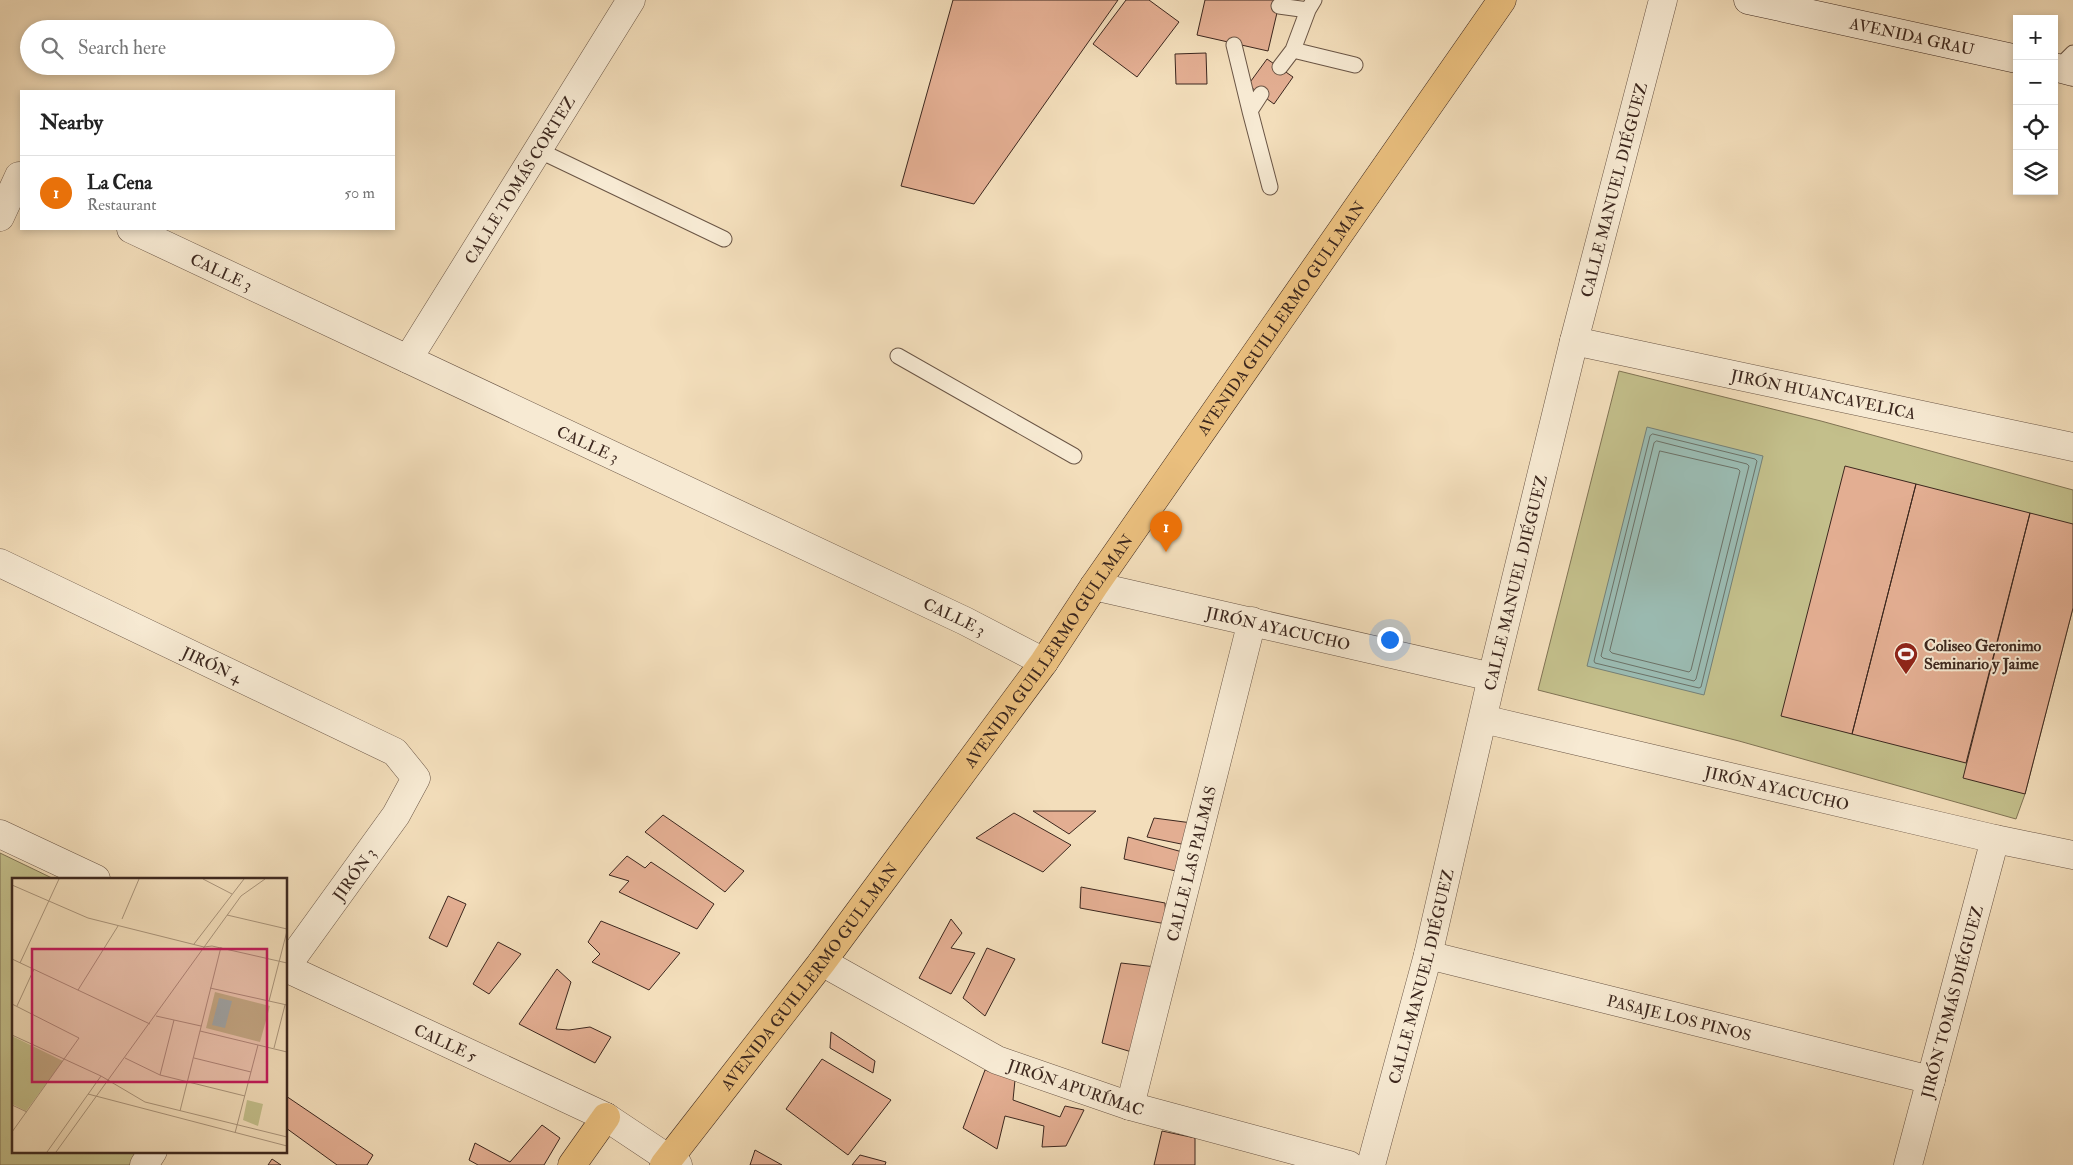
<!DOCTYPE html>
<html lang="en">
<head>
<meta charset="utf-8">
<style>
  :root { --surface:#fff; --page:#f6f6f6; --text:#222; --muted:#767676; --line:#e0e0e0; --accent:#7c3aed }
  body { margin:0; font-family:"IM FELL Double Pica",serif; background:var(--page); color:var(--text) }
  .controls { position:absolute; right:15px; top:15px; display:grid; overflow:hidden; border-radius:0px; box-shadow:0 2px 8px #0003 }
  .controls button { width:45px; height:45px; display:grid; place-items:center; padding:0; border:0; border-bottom:1px solid var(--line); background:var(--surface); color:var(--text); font:25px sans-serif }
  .you { position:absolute; left:1389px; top:639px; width:18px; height:18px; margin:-12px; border:4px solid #fff; border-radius:50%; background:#1a73e8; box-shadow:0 0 0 8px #1a73e833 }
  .badge { display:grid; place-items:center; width:32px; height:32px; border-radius:50%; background:var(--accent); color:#fff; font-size:16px; font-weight:700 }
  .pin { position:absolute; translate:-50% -41px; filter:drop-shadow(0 1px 2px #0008) }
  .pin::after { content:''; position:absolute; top:26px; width:18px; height:15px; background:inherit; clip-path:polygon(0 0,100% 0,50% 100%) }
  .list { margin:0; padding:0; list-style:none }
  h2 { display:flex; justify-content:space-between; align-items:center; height:65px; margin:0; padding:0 20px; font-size:21px }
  h2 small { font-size:16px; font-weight:400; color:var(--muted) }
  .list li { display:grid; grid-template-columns:32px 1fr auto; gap:15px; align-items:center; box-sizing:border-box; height:75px; padding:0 20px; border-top:1px solid var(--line) }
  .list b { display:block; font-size:19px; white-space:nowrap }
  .list p { margin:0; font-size:16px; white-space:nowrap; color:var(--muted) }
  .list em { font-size:16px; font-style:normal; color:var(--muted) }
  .icon { flex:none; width:28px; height:28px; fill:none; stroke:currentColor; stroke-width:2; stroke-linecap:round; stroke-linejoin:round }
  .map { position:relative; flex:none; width:2073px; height:1165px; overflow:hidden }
  .search { position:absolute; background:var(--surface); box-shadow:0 2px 8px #0003; left:20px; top:20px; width:375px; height:55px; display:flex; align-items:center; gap:12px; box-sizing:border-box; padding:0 18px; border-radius:28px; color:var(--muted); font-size:19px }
  .panel { position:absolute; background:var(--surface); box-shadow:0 2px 8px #0003; left:20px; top:90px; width:375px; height:140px; border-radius:0px }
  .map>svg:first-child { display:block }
</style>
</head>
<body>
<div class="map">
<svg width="2073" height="1165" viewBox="0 0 2073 1165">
  <rect width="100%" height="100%" fill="#f3debb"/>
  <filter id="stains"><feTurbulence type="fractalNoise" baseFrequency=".004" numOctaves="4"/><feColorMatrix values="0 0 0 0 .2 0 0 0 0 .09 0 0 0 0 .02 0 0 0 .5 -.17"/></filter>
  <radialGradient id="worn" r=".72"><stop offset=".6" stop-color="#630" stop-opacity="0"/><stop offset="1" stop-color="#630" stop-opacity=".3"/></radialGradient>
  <!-- green -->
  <path fill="#c3bf8b" stroke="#807354" d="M 1619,371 L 1821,421 L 2073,490 L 2073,608 L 2025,794 L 2016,819 L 1739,741 L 1538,690 Z
    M 0,853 L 54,879 L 14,879 L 14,1151 L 150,1151 L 140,1165 L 0,1165 Z"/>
  <!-- water -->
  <path fill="#9bbcb3" stroke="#758077" d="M 1647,427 L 1763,456 L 1704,695 L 1587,666 Z"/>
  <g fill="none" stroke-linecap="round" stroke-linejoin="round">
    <!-- shore -->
    <path stroke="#6c7268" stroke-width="1" d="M 1653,434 L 1755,459 L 1757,461 L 1701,687 L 1699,688 L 1595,663 L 1594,661 L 1650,436 Z
      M 1657,441 L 1747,464 L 1749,466 L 1696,679 L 1694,681 L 1603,658 L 1601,656 L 1654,443 Z
      M 1660,451 L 1738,469 L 1740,471 L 1691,670 L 1689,672 L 1612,653 L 1610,651 Z"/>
  </g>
  <!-- building -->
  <path fill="#e3ae92" stroke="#3c271e" d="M 953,0 L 1118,0 L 974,204 L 901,186 Z
    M 1126,0 L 1149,0 L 1179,22 L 1137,77 L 1093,44 Z
    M 1205,0 L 1280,0 L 1268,51 L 1197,35 Z
    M 1206,53 L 1207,84 L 1176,84 L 1175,54 Z
    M 1267,59 L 1293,77 L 1274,104 L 1248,85 Z
    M 1845,466 L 1916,484 L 1852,734 L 1781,716 Z
    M 1916,484 L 2030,513 L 1966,763 L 1852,734 Z
    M 2030,513 L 2073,524 L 2073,608 L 2025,794 L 1963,778 Z
    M 1033,811 L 1096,811 L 1069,834 Z
    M 1014,813 L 1071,845 L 1043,872 L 976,838 Z
    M 663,815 L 744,871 L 725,892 L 645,832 Z
    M 1154,818 L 1192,823 L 1186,845 L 1147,837 Z
    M 1128,837 L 1186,853 L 1180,872 L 1124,859 Z
    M 627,856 L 645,868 L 651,862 L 714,904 L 697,929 L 619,892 L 629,881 L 609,875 Z
    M 1081,887 L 1165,903 L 1166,924 L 1080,908 Z
    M 448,896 L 466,904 L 447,947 L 429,938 Z
    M 951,919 L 962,933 L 951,948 L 975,953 L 951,994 L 919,978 Z
    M 601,921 L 680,953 L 649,990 L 592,962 L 600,954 L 588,942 Z
    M 498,942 L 521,954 L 489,994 L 473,984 Z
    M 987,948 L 1015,959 L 985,1016 L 963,998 Z
    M 1121,963 L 1156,967 L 1135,1053 L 1102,1043 Z
    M 557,969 L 571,982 L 556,1029 L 569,1030 L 590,1027 L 611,1037 L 595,1063 L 519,1024 Z
    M 831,1032 L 875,1061 L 873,1073 L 830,1048 Z
    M 822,1059 L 891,1100 L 848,1155 L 786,1109 Z
    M 985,1070 L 1015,1080 L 1013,1100 L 1060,1117 L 1065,1106 L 1084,1110 L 1066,1146 L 1042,1147 L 1044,1126 L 1005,1116 L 997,1149 L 963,1128 Z
    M 286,1096 L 373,1155 L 367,1165 L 337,1165 L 286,1128 Z
    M 542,1125 L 560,1138 L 544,1165 L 478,1165 L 469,1160 L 475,1143 L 510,1162 Z
    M 1162,1131 L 1195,1138 L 1195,1165 L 1154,1165 Z
    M 755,1150 L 782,1165 L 750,1165 Z
    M 860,1155 L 886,1162 L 885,1165 L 852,1165 Z
    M 272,1159 L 281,1165 L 268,1165 Z"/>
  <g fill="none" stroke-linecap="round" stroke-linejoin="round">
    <!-- service casing -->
    <g stroke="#6a5545" stroke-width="17">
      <path id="service" d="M 1279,6 L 1308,10 L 1314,0
        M 1234,45 L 1250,111
        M 1293,50 L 1308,10
        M 1280,67 L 1293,50 L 1355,65
        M 2058,68 L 2073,53
        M 1261,94 L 1250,111 L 1270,187
        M 538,150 L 724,239
        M 898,356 L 1074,456"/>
    </g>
    <!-- minor casing -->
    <g stroke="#6a5545" stroke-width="29">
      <g id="minor">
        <path d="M 0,217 L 19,176"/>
        <path id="s1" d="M 131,229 L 965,621 L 1044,662"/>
        <path id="s2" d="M 1574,341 L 2073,447"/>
        <path id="s3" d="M 408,359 L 631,0"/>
        <path id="s4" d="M 0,563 L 395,752 L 416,778 L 396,815 L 286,967"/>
        <path id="s5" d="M 1094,586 L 1492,677"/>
        <path id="s6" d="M 1483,719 L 1995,839 L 2073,855"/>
        <path d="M 0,834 L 96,879"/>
        <path id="s7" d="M 1428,955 L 1931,1080"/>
        <path id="s8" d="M 822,962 L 997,1060 L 1130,1106 L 1349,1165"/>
        <path id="s9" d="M 286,968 L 606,1117"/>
        <path id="s10" d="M 1130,1106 L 1252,621"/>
        <path d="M 144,1165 L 153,1151"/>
        <path id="s11" d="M 1371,1165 L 1428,955 L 1492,677 L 1574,341 L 1663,0"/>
        <path id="s12" d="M 1908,1165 L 1995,839"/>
      </g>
    </g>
    <!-- tertiary casing -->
    <g stroke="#6a5545" stroke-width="29">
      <path id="tertiary" d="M 606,1117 L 678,1165"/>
    </g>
    <!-- secondary casing -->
    <g stroke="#3c271e" stroke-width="29">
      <g id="secondary">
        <path id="s13" d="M 1748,0 L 2017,59"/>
        <path d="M 2054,67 L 2073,72"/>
      </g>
    </g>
    <!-- primary casing -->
    <g stroke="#3c271e" stroke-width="29">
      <g id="primary">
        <path d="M 572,1165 L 606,1117"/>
        <path id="s14" d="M 664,1165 L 822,962 L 1044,662 L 1094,586 L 1502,0"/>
      </g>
    </g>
    <!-- service -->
    <use href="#service" stroke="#f7ead3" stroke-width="15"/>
    <!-- minor -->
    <use href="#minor" stroke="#f7ead3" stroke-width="28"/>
    <!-- tertiary -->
    <use href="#tertiary" stroke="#f7ead3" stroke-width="28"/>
    <!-- secondary -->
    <use href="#secondary" stroke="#f7ead3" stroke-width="28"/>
    <!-- primary -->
    <use href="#primary" stroke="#eabf7e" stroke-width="28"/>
  </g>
  <!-- icons -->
  <defs>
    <g id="stadium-pin" transform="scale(1.25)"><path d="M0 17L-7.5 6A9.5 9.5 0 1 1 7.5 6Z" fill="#8f2418" stroke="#f7ead3"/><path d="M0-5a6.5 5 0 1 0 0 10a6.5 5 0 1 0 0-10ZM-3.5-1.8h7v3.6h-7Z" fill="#fff"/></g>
  </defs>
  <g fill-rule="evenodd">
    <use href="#stadium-pin" x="1906" y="654"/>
  </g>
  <g text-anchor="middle" stroke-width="4" stroke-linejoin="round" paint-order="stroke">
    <!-- street labels -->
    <g font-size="16" fill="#3c271e" stroke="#f7ead3">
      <text dy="6" stroke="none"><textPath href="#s13" startOffset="168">AVENIDA GRAU</textPath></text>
      <text dy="6" stroke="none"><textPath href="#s3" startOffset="211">CALLE TOMÁS CORTEZ</textPath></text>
      <text dy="6" stroke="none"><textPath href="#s11" startOffset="1005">CALLE MANUEL DIÉGUEZ</textPath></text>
      <text dy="6" stroke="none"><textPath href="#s1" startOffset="100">CALLE 3</textPath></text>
      <text dy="6" stroke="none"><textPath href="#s14" startOffset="1048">AVENIDA GUILLERMO GULLMAN</textPath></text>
      <text dy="6" stroke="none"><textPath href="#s2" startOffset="255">JIRÓN HUANCAVELICA</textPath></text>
      <text dy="6" stroke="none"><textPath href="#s1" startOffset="505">CALLE 3</textPath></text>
      <text dy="6" stroke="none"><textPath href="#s11" startOffset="600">CALLE MANUEL DIÉGUEZ</textPath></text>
      <text dy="6" stroke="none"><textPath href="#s1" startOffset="910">CALLE 3</textPath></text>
      <text dy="6" stroke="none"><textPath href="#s5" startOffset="189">JIRÓN AYACUCHO</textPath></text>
      <text dy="6" stroke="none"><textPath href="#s14" startOffset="642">AVENIDA GUILLERMO GULLMAN</textPath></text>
      <text dy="6" stroke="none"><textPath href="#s4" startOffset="235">JIRÓN 4</textPath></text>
      <text dy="6" stroke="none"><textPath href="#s6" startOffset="302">JIRÓN AYACUCHO</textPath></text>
      <text dy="6" stroke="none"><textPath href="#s10" startOffset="250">CALLE LAS PALMAS</textPath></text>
      <text transform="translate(354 874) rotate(-54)" y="6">JIRÓN 3</text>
      <text dy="6" stroke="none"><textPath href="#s11" startOffset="195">CALLE MANUEL DIÉGUEZ</textPath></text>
      <text dy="6" stroke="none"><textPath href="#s14" startOffset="238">AVENIDA GUILLERMO GULLMAN</textPath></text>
      <text dy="6" stroke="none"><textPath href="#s12" startOffset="169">JIRÓN TOMÁS DIÉGUEZ</textPath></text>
      <text dy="6" stroke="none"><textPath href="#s7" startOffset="259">PASAJE LOS PINOS</textPath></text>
      <text dy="6" stroke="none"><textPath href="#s9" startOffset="176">CALLE 5</textPath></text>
      <text dy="6" stroke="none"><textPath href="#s8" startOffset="284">JIRÓN APURÍMAC</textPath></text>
    </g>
    <!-- poi labels -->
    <g font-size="16" font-weight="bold" fill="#3c271e" stroke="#f7ead3" text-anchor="start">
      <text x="1924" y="651">Coliseo Geronimo<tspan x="1924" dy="18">Seminario y Jaime</tspan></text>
    </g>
  </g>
  <!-- overview -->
  <g transform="translate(12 878)">
    <rect width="275" height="275" fill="#f3debb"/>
    <path d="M 203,114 L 258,128 L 248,164 L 194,150 ZM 0,158 L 51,183 L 14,233 L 0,226 ZM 235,222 L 251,226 L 246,248 L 231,242 Z" fill="#c3bf8b"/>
    <path d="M 207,120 L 220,123 L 213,150 L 200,147 Z" fill="#9bbcb3"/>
    <path fill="none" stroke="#aa957c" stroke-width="1" d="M 191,1 L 220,16M 0,7 L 76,40 L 192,69 L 200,68 L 275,85M 215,37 L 275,51M 110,41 L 127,1M 182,66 L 232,1M 0,81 L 138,146M 8,85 L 47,1M 198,110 L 275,127M 66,112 L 106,48M 257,123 L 275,53M 0,126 L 67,160 L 0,254M 5,128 L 22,91M 144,138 L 189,148M 188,153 L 275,174M 0,157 L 89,198 L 133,224 L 275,259M 262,170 L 273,127M 113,180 L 148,197 L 233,218M 182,180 L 239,194M 148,197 L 162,142M 76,216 L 275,268M 0,227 L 15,234M 168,233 L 209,69M 223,255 L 246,167M 35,274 L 89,198M 44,274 L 229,18 L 253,1"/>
    <path fill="#c2185b" fill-opacity="0.15" stroke="#c2185b" stroke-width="2.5" d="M 20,71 L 255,71 L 255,204 L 20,204 Z"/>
    <rect width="275" height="275" fill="none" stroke="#3c271e" stroke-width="2.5"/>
  </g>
  <rect width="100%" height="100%" filter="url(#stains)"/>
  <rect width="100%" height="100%" fill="url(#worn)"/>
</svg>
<div class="controls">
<button>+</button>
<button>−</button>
<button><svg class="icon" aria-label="locate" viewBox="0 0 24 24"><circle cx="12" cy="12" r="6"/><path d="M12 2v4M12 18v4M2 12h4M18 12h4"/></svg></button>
<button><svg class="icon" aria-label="layers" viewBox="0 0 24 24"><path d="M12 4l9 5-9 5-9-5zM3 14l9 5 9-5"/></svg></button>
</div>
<div class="you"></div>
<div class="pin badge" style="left:1166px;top:552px;background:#e8710a">1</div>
<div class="search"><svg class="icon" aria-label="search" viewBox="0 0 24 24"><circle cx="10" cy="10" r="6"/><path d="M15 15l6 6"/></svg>Search here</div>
<section class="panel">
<h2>Nearby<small></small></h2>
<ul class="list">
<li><span class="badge" style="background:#e8710a">1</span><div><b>La Cena</b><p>Restaurant</p></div><em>50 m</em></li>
</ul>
</section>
</div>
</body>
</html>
